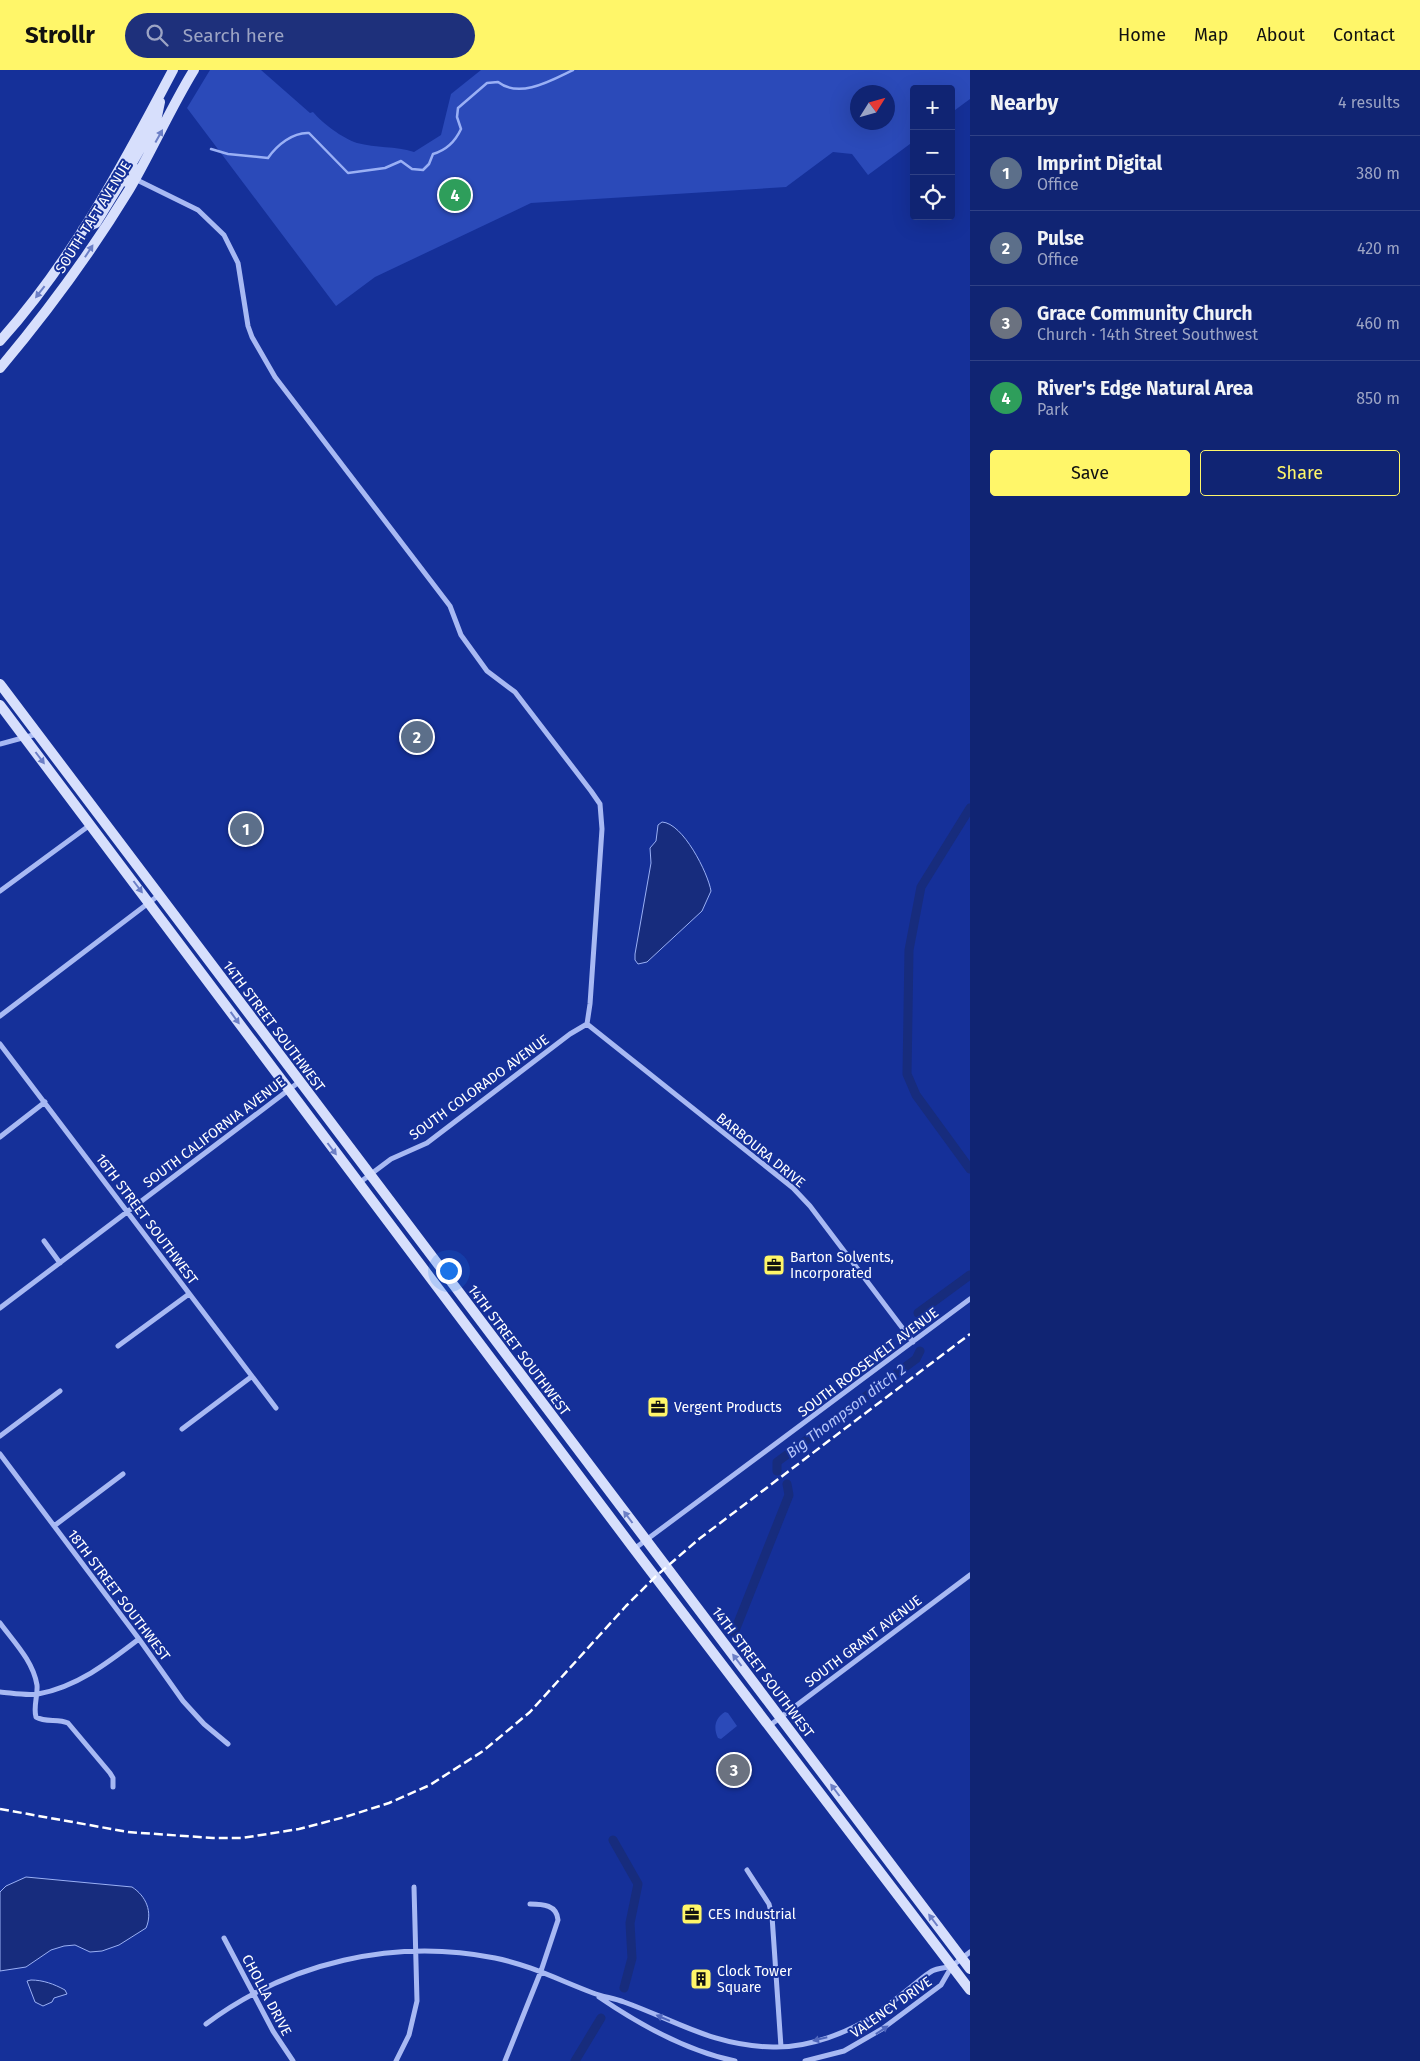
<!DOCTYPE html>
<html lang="en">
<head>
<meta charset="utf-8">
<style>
  :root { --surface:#102473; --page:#1e307b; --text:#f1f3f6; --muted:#9ca4c4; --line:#304185; --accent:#fff669 }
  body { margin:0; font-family:"Fira Sans",sans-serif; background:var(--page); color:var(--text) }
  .controls { position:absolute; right:15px; top:15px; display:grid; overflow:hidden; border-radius:5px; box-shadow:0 5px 20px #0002 }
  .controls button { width:45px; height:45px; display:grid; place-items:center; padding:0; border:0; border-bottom:1px solid var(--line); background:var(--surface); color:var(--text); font:25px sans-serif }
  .compass { position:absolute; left:850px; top:15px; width:45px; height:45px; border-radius:50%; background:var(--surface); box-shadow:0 5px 20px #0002; rotate:53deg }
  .you { position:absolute; left:448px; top:1200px; width:18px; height:18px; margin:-12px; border:4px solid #fff; border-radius:50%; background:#1a73e8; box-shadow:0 0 0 8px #1a73e833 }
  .badge { display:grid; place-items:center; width:32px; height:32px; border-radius:50%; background:var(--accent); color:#fff; font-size:16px; font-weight:700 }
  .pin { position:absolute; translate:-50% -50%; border:2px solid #fff; box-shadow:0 1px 5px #0006 }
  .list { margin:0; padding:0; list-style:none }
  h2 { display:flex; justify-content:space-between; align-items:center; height:65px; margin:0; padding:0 20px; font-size:21px }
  h2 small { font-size:16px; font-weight:400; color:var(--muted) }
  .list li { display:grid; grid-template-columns:32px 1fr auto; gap:15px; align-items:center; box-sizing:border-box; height:75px; padding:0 20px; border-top:1px solid var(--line) }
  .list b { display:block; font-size:19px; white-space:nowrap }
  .list p { margin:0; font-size:16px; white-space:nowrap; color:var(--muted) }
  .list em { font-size:16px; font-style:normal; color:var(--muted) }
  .actions { display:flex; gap:10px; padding:15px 20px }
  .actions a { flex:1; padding:11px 0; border:1px solid var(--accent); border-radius:5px; text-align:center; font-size:18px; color:var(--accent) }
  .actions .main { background:var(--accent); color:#111 }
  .icon { flex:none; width:28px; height:28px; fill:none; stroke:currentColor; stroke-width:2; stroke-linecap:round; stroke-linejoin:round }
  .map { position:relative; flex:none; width:970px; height:1991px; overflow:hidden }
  header { display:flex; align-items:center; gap:30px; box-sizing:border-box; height:70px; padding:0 25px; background:var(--accent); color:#111 }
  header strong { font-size:24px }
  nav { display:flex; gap:28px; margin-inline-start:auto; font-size:18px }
  .search { width:350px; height:45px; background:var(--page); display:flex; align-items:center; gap:12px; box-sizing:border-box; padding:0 18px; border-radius:28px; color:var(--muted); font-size:19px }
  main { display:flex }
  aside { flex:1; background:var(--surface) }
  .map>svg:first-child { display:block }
</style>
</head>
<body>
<header>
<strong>Strollr</strong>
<div class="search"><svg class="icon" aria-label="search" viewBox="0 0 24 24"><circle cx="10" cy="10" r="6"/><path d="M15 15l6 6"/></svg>Search here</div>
<nav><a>Home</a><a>Map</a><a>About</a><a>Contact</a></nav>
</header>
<main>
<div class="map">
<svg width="970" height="1991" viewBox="0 0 970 1991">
  <rect width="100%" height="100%" fill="#153099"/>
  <!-- green -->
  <path fill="#2b4ab9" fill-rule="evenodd" d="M 210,0 L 261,0 L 310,43 L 313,42 C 322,53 342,68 357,73 C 376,78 395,76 414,82 L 441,65 L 451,24 L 481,0 L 970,0 L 970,29 L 951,43 L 951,19 L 914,19 L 914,71 L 868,105 L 852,84 L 833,82 L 786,117 L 531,133 L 375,207 L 336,236 L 187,38 ZM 888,22 L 888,52 L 858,52 L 858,22 Z
    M 725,1642 L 728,1643 L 737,1656 L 721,1669 L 718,1668 C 713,1658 715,1648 725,1642 Z"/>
  <!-- water -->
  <path fill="#172c7d" stroke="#9ab0f5" d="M 662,752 C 683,753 708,803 711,821 L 702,841 L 647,892 L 638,894 L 635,890 L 635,884 L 651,793 L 650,778 L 656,771 L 658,755 Z
    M 26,1807 L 132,1817 C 146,1826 153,1842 146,1858 L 119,1875 L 102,1881 L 90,1882 L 75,1875 L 64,1876 L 51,1880 L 26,1897 L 0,1901 L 0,1822 L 6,1816 Z
    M 31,1910 C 43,1910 54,1914 65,1920 L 67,1924 L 54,1928 L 52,1932 L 43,1936 L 35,1932 L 27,1911 Z"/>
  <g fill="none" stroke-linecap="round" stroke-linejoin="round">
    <!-- stream -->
    <path stroke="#9ab0f5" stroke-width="2.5" d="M 211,79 L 228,84 L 268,88 C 277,75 293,62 309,63 L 348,103 L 385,98 L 401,91 L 412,99 L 423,100 L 429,94 L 433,84 C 447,80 455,72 461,59 L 457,47 L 458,38 L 487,13 L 498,12 C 520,29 552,10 573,0"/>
    <!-- canal -->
    <path stroke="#172c7d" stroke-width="9" d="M 970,738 L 921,817 L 909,880 L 907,1004 L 916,1025 L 970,1099
      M 918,1243 L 970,1205
      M 777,1401 L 777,1392 L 916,1289 L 920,1281
      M 734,1563 L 789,1425 L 787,1414
      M 613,1770 L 638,1814 L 630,1853 L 632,1888 L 624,1918
      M 575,1991 L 601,1948"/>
    <!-- street -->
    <path stroke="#a8b9f3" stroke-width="5" d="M 135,109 L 198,140 L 224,165 L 238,193 L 248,256 L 252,267 L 275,307 L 450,536 L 461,565 L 487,601 L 515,622 L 591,721 L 600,734 L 602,759 L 590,934 L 587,954
      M 0,674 L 37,664
      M 0,821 L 90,755
      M 0,946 L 159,825
      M 587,954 L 793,1118 L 810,1136 L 913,1272
      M 0,974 L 276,1338
      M 0,1067 L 45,1032
      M 359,1113 L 391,1089 L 427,1073 L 570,964 L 587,954
      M 44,1171 L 60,1193
      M 0,1238 L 299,1012
      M 118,1276 L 189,1224
      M 182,1359 L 251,1307
      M 0,1366 L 60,1321
      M 0,1384 L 139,1569 L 183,1631 L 204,1654 L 228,1674
      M 54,1456 L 123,1404
      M 634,1479 L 970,1229
      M 0,1553 C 14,1572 33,1591 37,1615 C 38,1625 33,1637 36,1647 C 46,1653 58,1648 68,1653 L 110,1703 L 113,1708 L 113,1717
      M 0,1622 C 12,1623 27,1626 38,1624 C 77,1617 109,1592 139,1569
      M 769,1656 L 970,1505
      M 747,1800 L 769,1834 L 772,1846 L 781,1977
      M 224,1868 L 273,1961 L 293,1991
      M 599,1927 C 640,1955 686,1981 735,1991
      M 206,1954 C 289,1892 394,1868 495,1888 C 530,1895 561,1911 593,1923 C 603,1927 614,1928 624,1932 C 677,1951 713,1976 773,1977 C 809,1978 848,1963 878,1943 C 891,1933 904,1923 916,1913 C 921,1909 927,1904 932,1901 C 938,1898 946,1898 952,1896
      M 396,1991 L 409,1965 L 417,1931 L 414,1817
      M 505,1991 L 541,1901 L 558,1850 C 557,1835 543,1834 530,1834
      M 805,1991 L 844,1981 L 882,1959 L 941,1915 L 952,1896 L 970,1882"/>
    <!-- secondary -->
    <path stroke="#d7dffc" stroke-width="10" d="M 135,109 L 132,93 L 156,51 L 160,32
      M 83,159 L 96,153 L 121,112 L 135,109
      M 0,271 C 72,191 123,95 173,0
      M 0,298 C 48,241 90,184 129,120 C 152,81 170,39 194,0
      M 0,614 L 970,1899
      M 0,635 L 634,1479 L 970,1920"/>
    <!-- rail -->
    <path stroke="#fff" stroke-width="2.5" stroke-dasharray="9 4" stroke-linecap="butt" d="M 0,1739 L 128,1762 L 213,1768 L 242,1768 L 299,1759 L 345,1747 L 389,1733 L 430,1715 L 483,1681 L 530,1642 L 626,1536 L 655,1507 L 699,1469 L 970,1264"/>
  </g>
  <!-- one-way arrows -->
  <defs><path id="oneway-solid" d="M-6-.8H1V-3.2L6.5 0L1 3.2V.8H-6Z" transform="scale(1.25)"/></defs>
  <g fill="#6c7fc6">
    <use href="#oneway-solid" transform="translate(159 66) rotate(-61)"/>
    <use href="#oneway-solid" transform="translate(89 181) rotate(-57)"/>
    <use href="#oneway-solid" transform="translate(40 222) rotate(128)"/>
    <use href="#oneway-solid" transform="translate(40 688) rotate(53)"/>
    <use href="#oneway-solid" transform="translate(138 817) rotate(53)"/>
    <use href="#oneway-solid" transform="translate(235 948) rotate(54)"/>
    <use href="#oneway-solid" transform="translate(332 1079) rotate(53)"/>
    <use href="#oneway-solid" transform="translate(628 1447) rotate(-127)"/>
    <use href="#oneway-solid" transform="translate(737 1590) rotate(-127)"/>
    <use href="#oneway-solid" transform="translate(835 1720) rotate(-127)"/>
    <use href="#oneway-solid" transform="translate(933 1850) rotate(-127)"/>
  </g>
  <g fill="#5067bd">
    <use href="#oneway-solid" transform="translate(663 1948) rotate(-157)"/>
    <use href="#oneway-solid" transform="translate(882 1960) rotate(-34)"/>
    <use href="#oneway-solid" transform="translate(820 1969) rotate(166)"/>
  </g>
  <!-- icons -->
  <defs>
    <g id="office-square" transform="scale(1.125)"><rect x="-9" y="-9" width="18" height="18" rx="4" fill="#fff669" stroke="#153099"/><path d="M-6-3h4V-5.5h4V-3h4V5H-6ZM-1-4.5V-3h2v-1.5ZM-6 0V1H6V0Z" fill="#111"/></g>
    <g id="building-square" transform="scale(1.125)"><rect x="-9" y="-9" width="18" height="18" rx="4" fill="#fff669" stroke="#153099"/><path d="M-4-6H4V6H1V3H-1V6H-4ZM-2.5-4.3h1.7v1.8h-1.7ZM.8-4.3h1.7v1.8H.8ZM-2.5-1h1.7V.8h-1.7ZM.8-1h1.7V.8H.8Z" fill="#111"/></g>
  </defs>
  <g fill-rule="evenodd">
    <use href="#office-square" x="774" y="1195"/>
    <use href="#office-square" x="658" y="1337"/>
    <use href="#office-square" x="692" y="1844"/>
    <use href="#building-square" x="701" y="1909"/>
  </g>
  <g text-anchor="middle" stroke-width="4" stroke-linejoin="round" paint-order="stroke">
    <!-- street labels -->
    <g font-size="14" fill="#fff" stroke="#153099">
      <text transform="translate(93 147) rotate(-58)" y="5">SOUTH TAFT AVENUE</text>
      <text transform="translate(274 956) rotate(53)" y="5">14TH STREET SOUTHWEST</text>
      <text transform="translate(479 1017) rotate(-36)" y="5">SOUTH COLORADO AVENUE</text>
      <text transform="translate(214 1062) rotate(-37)" y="5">SOUTH CALIFORNIA AVENUE</text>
      <text transform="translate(761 1080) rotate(39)" y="5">BARBOURA DRIVE</text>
      <text transform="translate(147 1149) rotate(53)" y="5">16TH STREET SOUTHWEST</text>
      <text transform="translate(519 1280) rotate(53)" y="5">14TH STREET SOUTHWEST</text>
      <text transform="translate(868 1292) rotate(-37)" y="5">SOUTH ROOSEVELT AVENUE</text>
      <text transform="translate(119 1525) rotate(53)" y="5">18TH STREET SOUTHWEST</text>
      <text transform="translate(863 1571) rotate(-37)" y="5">SOUTH GRANT AVENUE</text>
      <text transform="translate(763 1602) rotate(53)" y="5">14TH STREET SOUTHWEST</text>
      <text transform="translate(267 1925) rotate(62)" y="5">CHOLLA DRIVE</text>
      <text transform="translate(891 1937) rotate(-35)" y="5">VALENCY DRIVE</text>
    </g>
    <!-- poi labels -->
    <g font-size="14" fill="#fff" stroke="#153099" text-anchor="start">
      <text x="790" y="1192">Barton Solvents,<tspan x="790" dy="16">Incorporated</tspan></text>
      <text x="674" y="1342">Vergent Products</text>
      <text x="708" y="1849">CES Industrial</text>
      <text x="717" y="1906">Clock Tower<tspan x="717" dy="16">Square</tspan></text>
    </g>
    <!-- water labels -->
    <g font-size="15" font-style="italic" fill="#b4c4f9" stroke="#153099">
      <text transform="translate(846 1341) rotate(-37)" y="5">Big Thompson ditch 2</text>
    </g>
  </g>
</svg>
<div class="controls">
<button>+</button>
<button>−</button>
<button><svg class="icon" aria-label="locate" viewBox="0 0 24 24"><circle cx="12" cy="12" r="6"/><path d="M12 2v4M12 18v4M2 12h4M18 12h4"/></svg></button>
</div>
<svg class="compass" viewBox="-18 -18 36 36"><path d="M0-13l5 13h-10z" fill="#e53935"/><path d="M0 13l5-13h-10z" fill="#9ca4c4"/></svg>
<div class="you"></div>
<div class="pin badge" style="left:246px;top:759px;background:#5c6f8a">1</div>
<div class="pin badge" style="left:417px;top:667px;background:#5c6f8a">2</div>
<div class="pin badge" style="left:734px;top:1700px;background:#6b7280">3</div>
<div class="pin badge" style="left:455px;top:125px;background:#2e9e5b">4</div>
</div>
<aside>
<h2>Nearby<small>4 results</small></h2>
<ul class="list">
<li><span class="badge" style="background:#5c6f8a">1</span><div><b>Imprint Digital</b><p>Office</p></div><em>380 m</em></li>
<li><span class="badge" style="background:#5c6f8a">2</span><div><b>Pulse</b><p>Office</p></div><em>420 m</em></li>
<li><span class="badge" style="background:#6b7280">3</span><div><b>Grace Community Church</b><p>Church · 14th Street Southwest</p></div><em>460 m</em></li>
<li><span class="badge" style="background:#2e9e5b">4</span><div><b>River's Edge Natural Area</b><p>Park</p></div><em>850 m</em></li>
</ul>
<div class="actions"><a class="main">Save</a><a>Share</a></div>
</aside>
</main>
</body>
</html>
